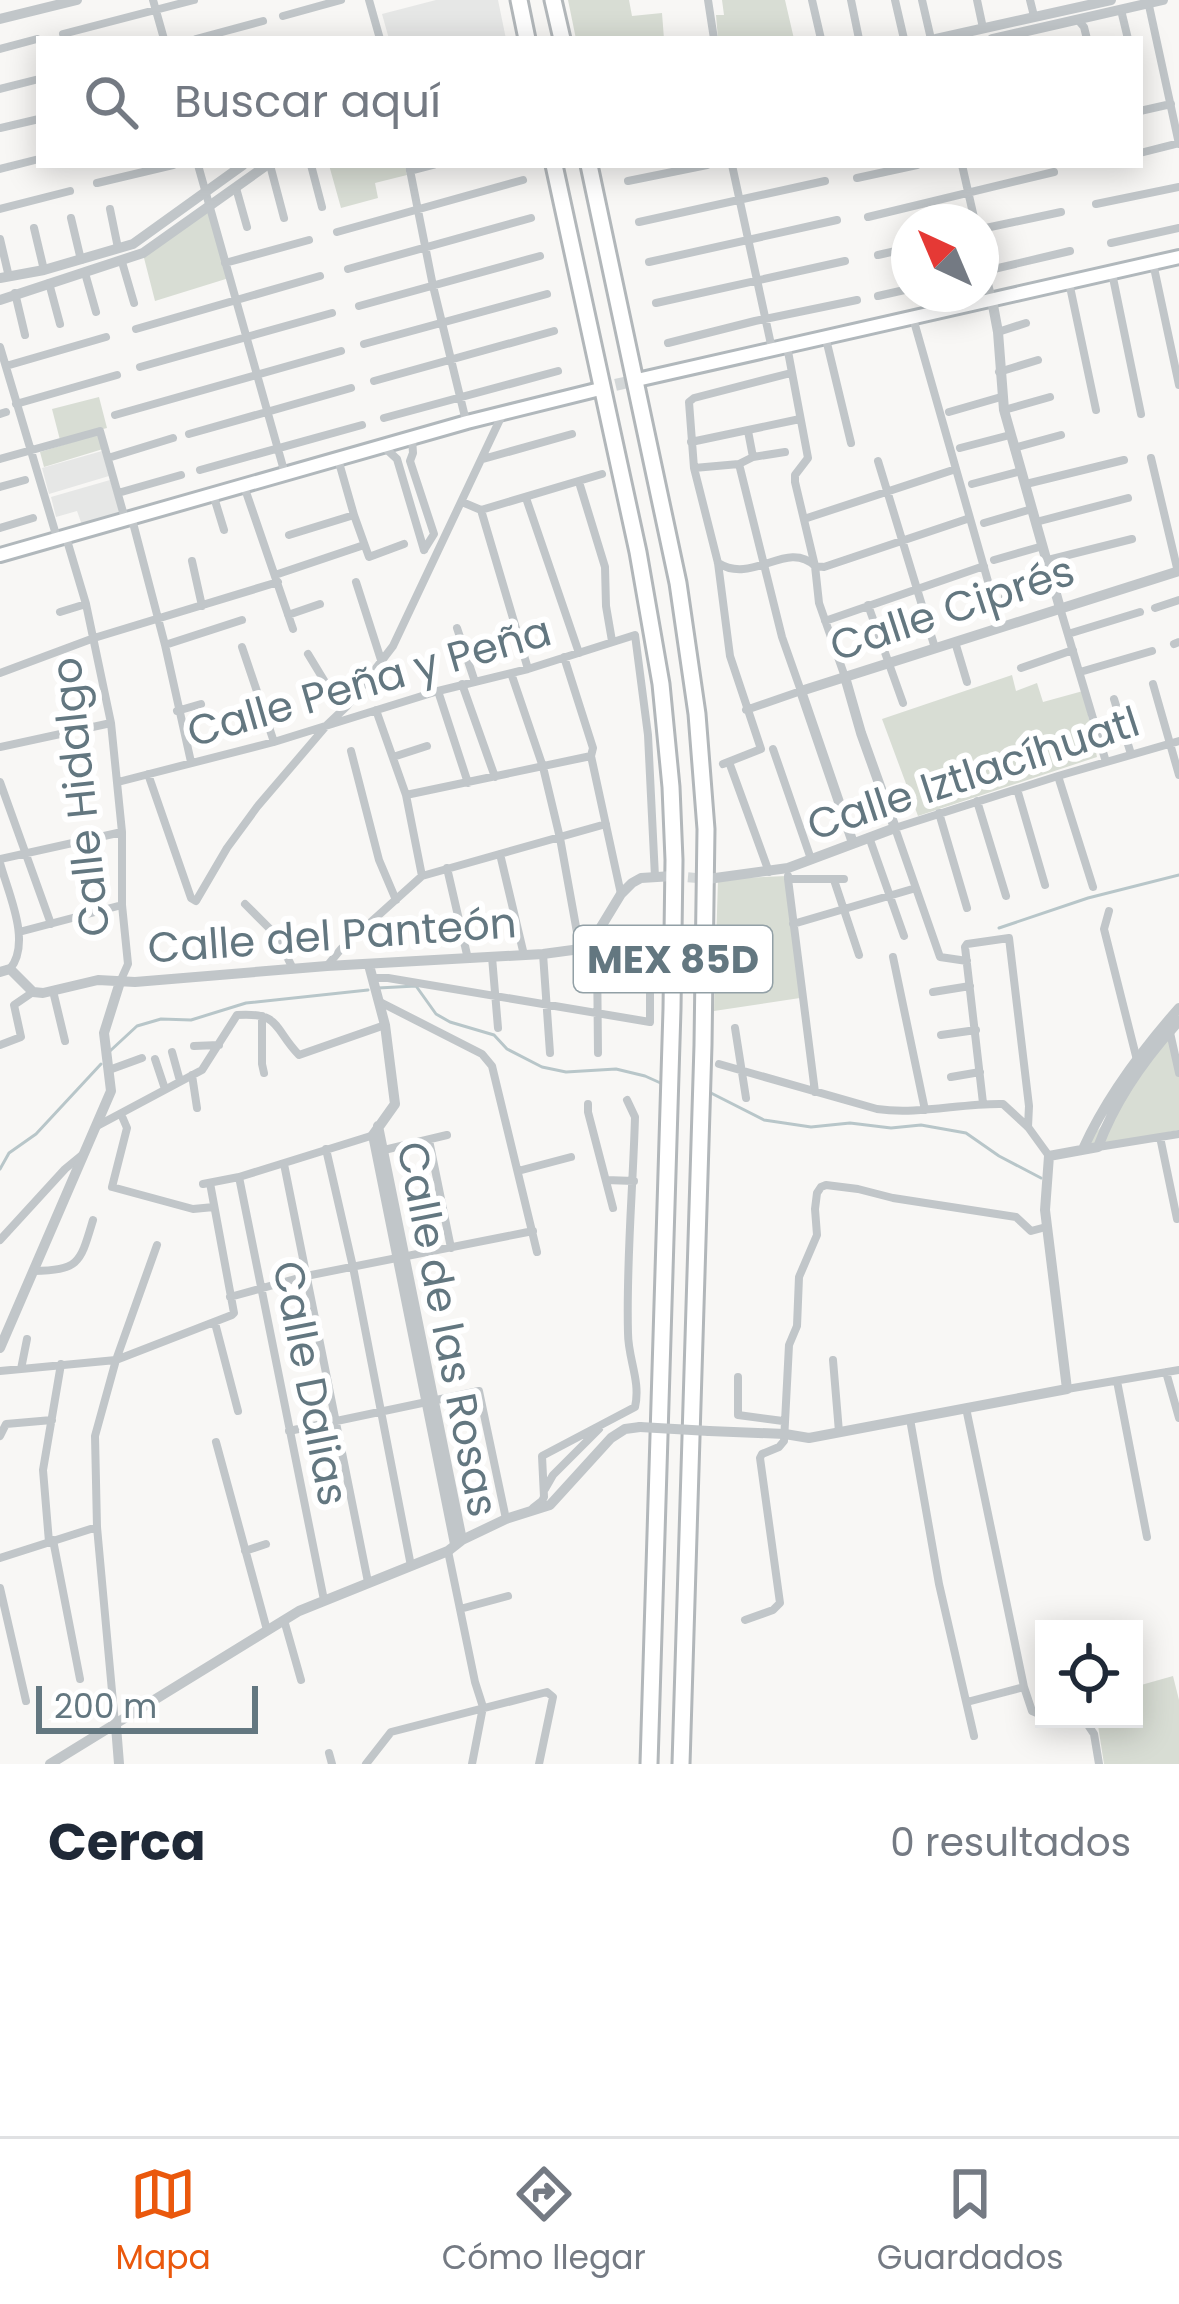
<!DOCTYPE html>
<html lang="es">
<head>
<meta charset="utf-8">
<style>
  :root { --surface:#fff; --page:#f6f6f7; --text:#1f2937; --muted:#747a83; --line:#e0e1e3; --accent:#ea580c }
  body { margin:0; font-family:Poppins,sans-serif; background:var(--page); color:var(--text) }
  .controls { position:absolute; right:36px; bottom:36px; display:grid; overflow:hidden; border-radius:0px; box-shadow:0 6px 30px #0003 }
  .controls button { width:108px; height:108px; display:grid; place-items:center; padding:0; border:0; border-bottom:3px solid var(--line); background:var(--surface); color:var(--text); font:60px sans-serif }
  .compass { position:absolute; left:891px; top:204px; width:108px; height:108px; border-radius:50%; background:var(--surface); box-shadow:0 6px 30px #0003; rotate:316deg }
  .scale { position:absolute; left:36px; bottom:30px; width:222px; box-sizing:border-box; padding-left:12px; border:6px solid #637780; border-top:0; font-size:33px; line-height:42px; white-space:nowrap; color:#637780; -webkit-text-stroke:9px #fff; paint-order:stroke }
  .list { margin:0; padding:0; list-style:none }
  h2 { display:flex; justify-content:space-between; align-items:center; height:156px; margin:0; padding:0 48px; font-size:51px }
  h2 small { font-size:39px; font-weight:400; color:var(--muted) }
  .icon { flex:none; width:66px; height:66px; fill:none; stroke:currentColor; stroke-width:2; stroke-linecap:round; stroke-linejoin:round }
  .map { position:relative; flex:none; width:1179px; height:1764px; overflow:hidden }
  .search { position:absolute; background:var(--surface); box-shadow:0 6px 30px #0003; left:36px; right:36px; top:36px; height:132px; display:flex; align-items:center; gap:30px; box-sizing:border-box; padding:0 42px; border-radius:0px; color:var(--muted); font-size:45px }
  .sheet { height:372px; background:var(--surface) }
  nav { display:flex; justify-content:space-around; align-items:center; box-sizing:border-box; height:168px; border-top:3px solid var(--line); background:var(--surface); font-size:33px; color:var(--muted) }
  nav a { display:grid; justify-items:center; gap:6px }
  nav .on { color:var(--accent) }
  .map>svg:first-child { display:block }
</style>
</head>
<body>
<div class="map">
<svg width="1179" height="1764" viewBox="0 0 1179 1764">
  <rect width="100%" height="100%" fill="#f8f7f5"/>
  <!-- built -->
  <path fill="#e6e7e6" d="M 436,0 L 498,0 L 506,39 L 389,39 L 382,14 Z
    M 102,451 L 109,476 L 49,494 L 42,468 Z
    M 110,480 L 121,516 L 82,525 L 77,511 L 56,517 L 51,497 Z"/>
  <!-- green -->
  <path fill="#d8ddd4" d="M 568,0 L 629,0 L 632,16 L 662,13 L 664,39 L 576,39 Z
    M 722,0 L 785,0 L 794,39 L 718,39 L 716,15 L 724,15 Z
    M 329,165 L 405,165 L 407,175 L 375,183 L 378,198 L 341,208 Z
    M 208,208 L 229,278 L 155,301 L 143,254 Z
    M 99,397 L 107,428 L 60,440 L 52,409 Z
    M 99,434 L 103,449 L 44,467 L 40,452 Z
    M 1012,675 L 1016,691 L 1037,683 L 1043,702 L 1083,691 L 1097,757 L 918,816 L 882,719 Z
    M 787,876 L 800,998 L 714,1011 L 718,879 Z
    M 1171,1030 L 1179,1074 L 1179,1130 L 1078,1150 L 1100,1128 Z
    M 1173,1676 L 1179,1700 L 1179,1764 L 1104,1764 L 1097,1719 L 1134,1719 L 1134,1687 Z"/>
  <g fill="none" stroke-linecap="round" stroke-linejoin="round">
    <!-- stream -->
    <path stroke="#b8c6c9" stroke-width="3" d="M 999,928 L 1088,898 L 1179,875
      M 378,988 L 416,986 L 436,1014 L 450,1022 L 494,1035 L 507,1049 L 542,1067 L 566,1072 L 616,1069 L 645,1076 L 665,1085
      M 110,1051 L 137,1026 L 161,1019 L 191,1020 L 246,1003 L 368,990
      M 709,1092 L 764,1120 L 811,1127 L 850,1123 L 891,1128 L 921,1125 L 966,1133 L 999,1156 L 1041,1178
      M 0,1169 L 9,1153 L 36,1134 L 101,1064"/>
    <!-- tertiary-tunnel -->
    <path stroke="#d3d7d8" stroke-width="10" stroke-dasharray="10 5" stroke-linecap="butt" d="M 673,876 L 708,879"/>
    <!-- secondary-tunnel -->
    <path stroke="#d3d7d8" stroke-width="12" stroke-dasharray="12 6" stroke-linecap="butt" d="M 598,389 L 637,380"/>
    <!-- secondary casing -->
    <g stroke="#b1b8bc" stroke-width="18">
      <path id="secondary" d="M 637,380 L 1179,257
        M 0,555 L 467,422 L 596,390"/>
    </g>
    <!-- motorway casing -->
    <g stroke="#b2b7ba" stroke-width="21">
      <path id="motorway" d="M 519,0 L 527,39
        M 553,0 L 562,39
        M 554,165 L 638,552 L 661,684 L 671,787 L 674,860 L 672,1009 L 649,1764
        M 589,165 L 678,583 L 697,714 L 706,829 L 703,1045 L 681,1764"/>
    </g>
    <!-- minor -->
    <path stroke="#c1c6c9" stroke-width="8" d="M 153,0 L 164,39
      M 369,0 L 380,39
      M 708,0 L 714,39
      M 812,0 L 821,39
      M 851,0 L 859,39
      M 895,0 L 904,39
      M 922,0 L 931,39
      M 977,0 L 983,28
      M 1030,0 L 1034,16
      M 1148,1 L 1179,144
      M 1121,10 L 1128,39
      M 283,16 L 341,0
      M 1078,20 L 1084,27 L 1087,39
      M 63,34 L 194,0
      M 196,39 L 263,21
      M 0,49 L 37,39
      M 0,89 L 39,79
      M 1140,111 L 1171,104
      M 0,128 L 39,119
      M 1140,153 L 1179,143
      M 198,165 L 285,474
      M 270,165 L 284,218
      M 311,165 L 322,207
      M 409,165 L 433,286 L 466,421
      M 732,165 L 772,349
      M 962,165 L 975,222
      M 0,169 L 39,159
      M 410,171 L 433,165
      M 857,178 L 917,165
      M 628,181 L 707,165
      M 97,183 L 173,165
      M 236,188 L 247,227
      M 1096,204 L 1179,187
      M 0,209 L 70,191
      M 110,209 L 118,248
      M 868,217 L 1054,172
      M 71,218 L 81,260
      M 639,222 L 825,181
      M 34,228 L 44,270
      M 981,229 L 1061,212
      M 337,232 L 523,180
      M 0,239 L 9,277
      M 1111,243 L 1179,228
      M 878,255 L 909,248
      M 981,255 L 992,300
      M 122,262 L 134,303
      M 649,262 L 837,220
      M 225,263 L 309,240
      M 1153,263 L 1179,385
      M 348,269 L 531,218
      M 981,272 L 1070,251
      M 85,273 L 96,312
      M 1112,273 L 1141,414
      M 1069,282 L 1096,410
      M 49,283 L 60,324
      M 15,293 L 25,335
      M 878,296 L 909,289
      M 656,303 L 845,261
      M 359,306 L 540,256
      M 913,318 L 1001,627
      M 136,329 L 320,276
      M 998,332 L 1026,323
      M 826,339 L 851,443
      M 668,343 L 755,321 L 857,300
      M 364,344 L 547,294
      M 787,346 L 808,458 L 795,475 L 795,482 L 815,566 L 819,603 L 845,677
      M 0,347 L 57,538
      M 6,366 L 106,337
      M 140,367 L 332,313
      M 999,372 L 1038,360
      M 374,381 L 554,331
      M 16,404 L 117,375
      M 1004,410 L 1050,397
      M 949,412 L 1001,397
      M 0,414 L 6,412
      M 115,415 L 341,351
      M 384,418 L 558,371
      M 748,431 L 753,457
      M 189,434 L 351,388
      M 412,438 L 413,453 L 410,461 L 434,534 L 424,550
      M 691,442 L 800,419
      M 384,447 L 397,459 L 424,550
      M 960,448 L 1010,435
      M 1014,448 L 1061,435
      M 108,458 L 173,438
      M 1151,458 L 1178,572
      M 0,459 L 100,431 L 125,519
      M 338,459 L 354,515 L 369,557 L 404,544
      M 483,459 L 572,434
      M 878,461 L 935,648
      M 739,464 L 782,637 L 801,691 L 746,710
      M 694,468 L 739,464 L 753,457 L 785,452
      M 200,470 L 362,425
      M 579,482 L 605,567 L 606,606 L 612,641
      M 972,484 L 1021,471
      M 1026,484 L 1124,460
      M 244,486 L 293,629
      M 0,487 L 25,480
      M 118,493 L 181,475
      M 213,494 L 224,530
      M 526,498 L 579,653
      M 462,502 L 481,510 L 602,474
      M 481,510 L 528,669
      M 132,519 L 165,645 L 191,762
      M 804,519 L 956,469
      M 1036,522 L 1128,498
      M 984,523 L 1032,509
      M 0,528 L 33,518
      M 289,535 L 354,515
      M 66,537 L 86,604 L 111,723 L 122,832 L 122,905 L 128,964 L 120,982
      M 994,560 L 1043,546
      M 1048,560 L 1132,539
      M 192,561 L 202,606
      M 718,563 C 753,585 787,539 815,566 L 824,567 L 970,518
      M 275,575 L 364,545
      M 356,582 L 382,663
      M 1005,597 L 1053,584
      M 868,605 L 903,703
      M 1060,608 L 1106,762
      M 1155,608 L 1179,600
      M 60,612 L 86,604
      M 288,615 L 320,604
      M 825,621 L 984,566
      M 457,628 L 475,682
      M 1068,634 L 1140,612
      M 955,642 L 967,682
      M 1174,644 L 1179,642
      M 165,645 L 242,620
      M 242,647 L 274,742
      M 308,654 L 342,710
      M 564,657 L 593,748 L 591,756 L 621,894
      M 1021,668 L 1073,650
      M 1080,672 L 1152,651
      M 0,673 L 94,638 L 278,582
      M 511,673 L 543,767 L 560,838 L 580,949
      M 462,684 L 495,777
      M 1153,684 L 1179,775
      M 64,690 L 74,731
      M 438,691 L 468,783
      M 1114,699 L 1131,754
      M 376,710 L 406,795 L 422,876
      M 177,711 L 201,704
      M 0,747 L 111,723
      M 773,749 L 811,859
      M 351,751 L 379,860 L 396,900
      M 393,757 L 427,746
      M 729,762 L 769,872
      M 723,764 L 761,749 L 730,656 L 718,563 L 694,468 L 689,402 L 694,398 L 791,373
      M 148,774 L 191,898 L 196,901 L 227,848 L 257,807 L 327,725 L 347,706 L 393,646 L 503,413
      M 1058,776 L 1093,887
      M 0,782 L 51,924
      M 118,782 L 274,742 L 438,691 L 528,669 L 635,635 L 648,735 L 655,877
      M 1017,789 L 1045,885
      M 406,795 L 591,756
      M 977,801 L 1006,896
      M 939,813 L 967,908
      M 869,837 L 904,936
      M 500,854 L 524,955
      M 0,859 L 122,832
      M 0,863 C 8,893 32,942 10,969
      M 447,868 L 468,959
      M 788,876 L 788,879 L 844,879
      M 788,879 L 815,1092
      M 834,880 L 859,955
      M 245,904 L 277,936 L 293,969
      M 1109,911 L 1104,929 L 1137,1060
      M 793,924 L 916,888
      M 19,932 L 122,905
      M 597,950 L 598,1053
      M 543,954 L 550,1053
      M 492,957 L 498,1028
      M 893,957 L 925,1110
      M 967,961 L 940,957 L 895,828 L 1058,776 L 1179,741
      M 327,966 L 341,949 L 422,876 L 606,824
      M 373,978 L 388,978 L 650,1022 L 650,946 L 597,950 L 590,945
      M 53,991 L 65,1041
      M 933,992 L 970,986
      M 380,1002 L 482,1054 L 492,1066 L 537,1252
      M 262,1016 L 262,1064 L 264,1073
      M 735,1028 L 746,1098
      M 1169,1028 L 1179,1073
      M 941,1035 L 976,1030
      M 0,1045 L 21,1037 L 14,1005 L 33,992
      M 194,1046 L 219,1045
      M 172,1052 L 180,1081
      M 155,1059 L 165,1089
      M 719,1064 L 877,1109 C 919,1115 961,1103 1003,1104 L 1028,1127 L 1049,1156
      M 109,1070 L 142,1058
      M 192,1075 L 197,1108
      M 951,1077 L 980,1072
      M 983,1103 L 965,947 L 967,944 L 1009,938 L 1029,1106 L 1028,1127
      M 588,1104 L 588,1112 L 613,1208
      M 121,1114 L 127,1128 L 112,1187 L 193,1209 L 214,1207
      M 97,1126 L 202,1070 L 237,1015 C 281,1012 273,1028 299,1055 L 385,1025
      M 1160,1137 L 1177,1219
      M 429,1140 L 451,1248
      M 1098,1147 L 1179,1134
      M 326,1149 L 353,1267 L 411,1566
      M 384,1150 L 447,1135
      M 284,1164 L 368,1582
      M 518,1171 L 571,1157
      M 239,1177 L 324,1600
      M 606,1180 L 634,1181
      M 203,1184 L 239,1177 L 374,1135
      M 0,1240 L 65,1169 L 82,1155
      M 33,1271 C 80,1270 80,1263 93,1220
      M 230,1297 L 306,1276 L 533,1231
      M 215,1323 L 238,1411
      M 833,1360 L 839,1432
      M 21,1369 L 27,1339
      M 0,1371 L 116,1360 L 232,1315 L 234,1313 L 210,1183
      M 1166,1372 L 1179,1418
      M 738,1377 L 738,1415 L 783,1421
      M 1117,1381 L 1147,1537
      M 1067,1389 L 1179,1370
      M 966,1408 L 1024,1687 L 1032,1711 L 1044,1716
      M 910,1419 L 939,1584 L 974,1736
      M 289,1431 L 479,1391 L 506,1519
      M 0,1436 L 6,1424 L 52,1420
      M 216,1442 L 267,1630
      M 545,1489 L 553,1475 L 599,1429
      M 533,1508 L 542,1501 L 544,1497 L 542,1456 L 635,1407 C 641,1381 628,1359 628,1333 C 626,1262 633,1189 635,1117 L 627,1100
      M 53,1540 L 80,1679
      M 49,1542 L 43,1470 L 61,1364
      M 245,1551 L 266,1544
      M 448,1551 L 475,1682 L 483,1707 L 472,1764
      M 0,1558 L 97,1527
      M 0,1588 L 26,1701
      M 460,1609 L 508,1596
      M 284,1620 L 301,1680
      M 745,1620 L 773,1610 L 780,1603 L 760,1458 L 762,1454 L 779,1447 L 784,1441 L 789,1345 L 797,1326 L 799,1277 L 817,1235 L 815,1209 L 817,1193 L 821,1187 L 826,1185 L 858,1189 L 893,1198 L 1016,1217 L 1031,1231 L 1046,1227
      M 967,1702 L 1024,1687
      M 1084,1719 L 1094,1734 L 1099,1764
      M 115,1724 L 97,1527 L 95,1436 L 116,1360 L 157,1245
      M 329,1753 L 332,1764
      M 366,1764 L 391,1732 L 547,1692 L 553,1697 L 539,1764"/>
    <!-- tertiary -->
    <path stroke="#c1c6c9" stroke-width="10" d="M 0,19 L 77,0
      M 936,39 L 1111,0
      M 992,39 L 1163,0
      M 0,278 L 44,270 L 133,244 L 243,165
      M 0,300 L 143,253 L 267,165
      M 992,300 L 998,332 L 1004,410 L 1060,608
      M 853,843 L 801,691 L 1179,571
      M 708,879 L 788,868 L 895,828 L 861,733 L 845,677
      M 369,965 L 385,1025 L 395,1104 L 373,1135 L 455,1544
      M 0,972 L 10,969 L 33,992 L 43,993 L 98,980 L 135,982 L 327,966 L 543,954 L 580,949 L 590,945 L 621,894 L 632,883 L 641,878 L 673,876
      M 378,1126 L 462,1540
      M 1083,1149 C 1106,1098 1142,1050 1179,1008
      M 0,1348 L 111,1091 L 104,1033 L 120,982
      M 709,1431 L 785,1434 L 809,1438 L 1067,1389 L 1045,1210 L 1049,1156 L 1098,1147 C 1115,1101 1146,1057 1179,1021
      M 116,1726 L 119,1764
      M 50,1764 L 299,1611 L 448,1551 L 462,1540 L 506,1519 L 550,1505 L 611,1438 L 625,1429 L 640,1427"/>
    <!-- secondary -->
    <use href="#secondary" stroke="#fff" stroke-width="12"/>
    <!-- motorway -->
    <use href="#motorway" stroke="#fff" stroke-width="15"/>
    <!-- tertiary-bridge -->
    <path stroke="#c1c6c9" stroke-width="10" d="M 640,1427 L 709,1431"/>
  </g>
  <g text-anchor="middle" stroke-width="12" stroke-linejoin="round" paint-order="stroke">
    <!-- shield labels -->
    <rect fill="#fff" stroke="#92a0a6" stroke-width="3" x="574" y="926" width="198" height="66" rx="9"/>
    <g font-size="39" font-weight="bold" fill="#637780">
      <text x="673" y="973">MEX 85D</text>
    </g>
    <!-- street labels -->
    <g font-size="42" fill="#637780" stroke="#fff">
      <text transform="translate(952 608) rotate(-18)" y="15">Calle Ciprés</text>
      <text transform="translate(369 681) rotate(-16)" y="15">Calle Peña y Peña</text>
      <text transform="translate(973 773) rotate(-18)" y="15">Calle Iztlacíhuatl</text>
      <text transform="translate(80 797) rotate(-96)" y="15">Calle Hidalgo</text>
      <text transform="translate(332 935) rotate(-4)" y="15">Calle del Panteón</text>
      <text transform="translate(448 1329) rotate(79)" y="15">Calle de las Rosas</text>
      <text transform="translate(311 1383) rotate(79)" y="15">Calle Dalias</text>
    </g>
  </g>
</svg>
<div class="controls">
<button><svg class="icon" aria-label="locate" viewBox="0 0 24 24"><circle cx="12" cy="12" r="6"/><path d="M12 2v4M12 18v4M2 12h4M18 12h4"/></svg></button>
</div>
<svg class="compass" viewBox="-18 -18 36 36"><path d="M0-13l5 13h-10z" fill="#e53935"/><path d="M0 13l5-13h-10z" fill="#747a83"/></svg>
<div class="scale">200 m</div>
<div class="search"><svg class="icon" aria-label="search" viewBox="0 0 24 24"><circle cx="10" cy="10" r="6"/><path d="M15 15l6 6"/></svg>Buscar aquí</div>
</div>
<section class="sheet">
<h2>Cerca<small>0 resultados</small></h2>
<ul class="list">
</ul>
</section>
<nav>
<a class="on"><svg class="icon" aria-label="map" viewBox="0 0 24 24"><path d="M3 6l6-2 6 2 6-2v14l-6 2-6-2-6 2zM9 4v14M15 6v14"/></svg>Mapa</a>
<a><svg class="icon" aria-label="directions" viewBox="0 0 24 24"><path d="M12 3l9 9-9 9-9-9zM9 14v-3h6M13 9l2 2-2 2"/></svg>Cómo llegar</a>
<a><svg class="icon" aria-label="saved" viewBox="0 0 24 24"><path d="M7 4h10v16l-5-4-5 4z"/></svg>Guardados</a>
</nav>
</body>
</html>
